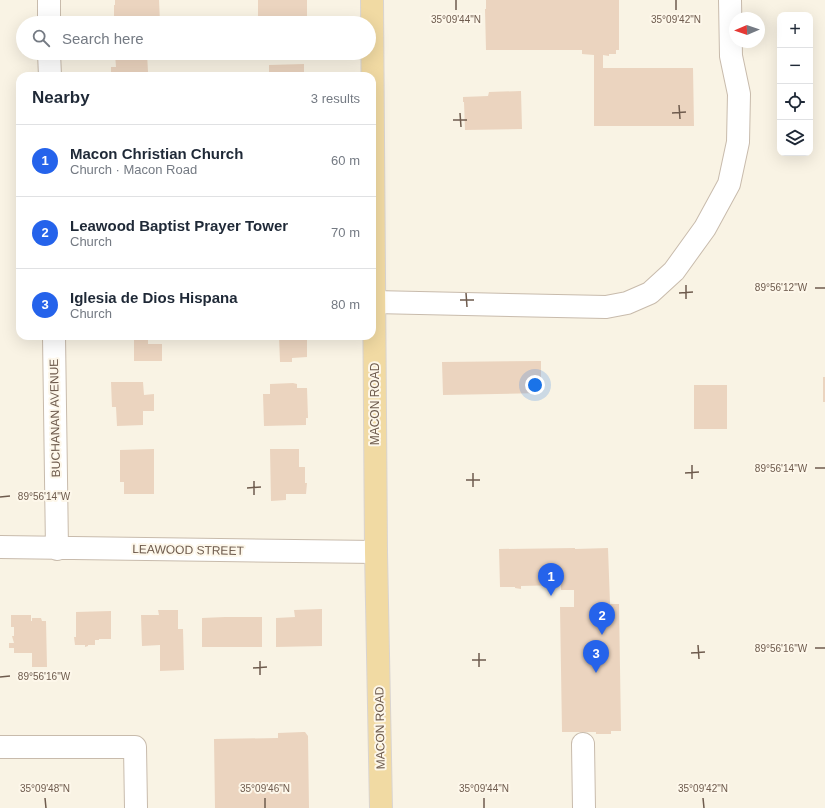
<!DOCTYPE html>
<html lang="en">
<head>
<meta charset="utf-8">
<style>
  :root { --surface:#fff; --page:#f2f2f3; --text:#1f2937; --muted:#747a83; --line:#e0e1e3; --accent:#2563eb }
  body { margin:0; font-family:Helvetica,sans-serif; background:var(--page); color:var(--text) }
  .controls { position:absolute; right:12px; top:12px; display:grid; overflow:hidden; border-radius:8px; box-shadow:0 4px 16px #0002 }
  .controls button { width:36px; height:36px; display:grid; place-items:center; padding:0; border:0; border-bottom:1px solid var(--line); background:var(--surface); color:var(--text); font:20px sans-serif }
  .compass { position:absolute; left:729px; top:12px; width:36px; height:36px; border-radius:50%; background:var(--surface); box-shadow:0 4px 16px #0002; rotate:268deg }
  .you { position:absolute; left:535px; top:385px; width:14px; height:14px; margin:-10px; border:3px solid #fff; border-radius:50%; background:#1a73e8; box-shadow:0 0 0 6px #1a73e833 }
  .badge { display:grid; place-items:center; width:26px; height:26px; border-radius:50%; background:var(--accent); color:#fff; font-size:13px; font-weight:700 }
  .pin { position:absolute; translate:-50% -33px; filter:drop-shadow(0 1px 2px #0008) }
  .pin::after { content:''; position:absolute; top:21px; width:14px; height:12px; background:inherit; clip-path:polygon(0 0,100% 0,50% 100%) }
  .list { margin:0; padding:0; list-style:none }
  h2 { display:flex; justify-content:space-between; align-items:center; height:52px; margin:0; padding:0 16px; font-size:17px }
  h2 small { font-size:13px; font-weight:400; color:var(--muted) }
  .list li { display:grid; grid-template-columns:26px 1fr auto; gap:12px; align-items:center; box-sizing:border-box; height:72px; padding:0 16px; border-top:1px solid var(--line) }
  .list b { display:block; font-size:15px; white-space:nowrap }
  .list p { margin:0; font-size:13px; white-space:nowrap; color:var(--muted) }
  .list em { font-size:13px; font-style:normal; color:var(--muted) }
  .icon { flex:none; width:22px; height:22px; fill:none; stroke:currentColor; stroke-width:2; stroke-linecap:round; stroke-linejoin:round }
  .map { position:relative; flex:none; width:825px; height:808px; overflow:hidden }
  .search { position:absolute; background:var(--surface); box-shadow:0 4px 16px #0002; left:16px; top:16px; width:360px; height:44px; display:flex; align-items:center; gap:10px; box-sizing:border-box; padding:0 14px; border-radius:22px; color:var(--muted); font-size:15px }
  .panel { position:absolute; background:var(--surface); box-shadow:0 4px 16px #0002; left:16px; top:72px; width:360px; height:268px; border-radius:12px }
  .map>svg:first-child { display:block }
</style>
</head>
<body>
<div class="map">
<svg width="825" height="808" viewBox="0 0 825 808">
  <rect width="100%" height="100%" fill="#f9f3e4"/>
  <!-- building -->
  <path fill="#ebd4bf" d="M 115,0 L 159,0 L 160,23 L 122,23 L 122,21 L 114,21 L 114,5 L 115,5 Z
    M 258,0 L 307,0 L 307,23 L 258,23 Z
    M 486,0 L 619,0 L 619,50 L 616,50 L 616,54 L 609,54 L 609,56 L 603,55 L 603,68 L 693,68 L 694,126 L 594,126 L 594,55 L 582,54 L 582,50 L 486,50 L 485,9 L 486,9 Z
    M 147,53 L 148,72 L 140,73 L 140,76 L 111,75 L 111,67 L 116,67 L 115,54 Z
    M 304,64 L 304,76 L 269,76 L 269,65 Z
    M 521,91 L 522,129 L 465,130 L 464,102 L 463,102 L 463,97 L 488,96 L 489,92 Z
    M 134,336 L 148,336 L 148,344 L 162,344 L 162,361 L 134,361 Z
    M 279,336 L 309,336 L 309,338 L 307,338 L 307,357 L 292,358 L 292,362 L 280,362 Z
    M 541,361 L 541,393 L 443,395 L 442,362 Z
    M 823,377 L 825,377 L 825,402 L 823,402 Z
    M 111,382 L 143,382 L 144,395 L 154,394 L 154,411 L 143,411 L 143,425 L 117,426 L 116,407 L 112,407 Z
    M 293,383 L 297,384 L 297,388 L 307,388 L 308,418 L 306,418 L 306,425 L 264,426 L 263,394 L 270,394 L 270,384 Z
    M 694,385 L 727,385 L 727,429 L 694,429 Z
    M 154,449 L 154,494 L 124,494 L 124,482 L 120,482 L 120,450 Z
    M 270,449 L 299,449 L 299,467 L 305,467 L 305,483 L 307,483 L 306,494 L 286,494 L 286,500 L 271,501 Z
    M 575,548 L 575,549 L 608,548 L 610,604 L 619,604 L 621,731 L 611,731 L 611,734 L 596,734 L 596,732 L 562,732 L 560,607 L 574,607 L 574,590 L 561,590 L 561,585 L 521,586 L 521,589 L 515,588 L 515,587 L 500,587 L 499,549 Z
    M 322,609 L 322,646 L 276,647 L 276,618 L 295,617 L 294,610 Z
    M 158,610 L 178,610 L 178,629 L 183,629 L 184,670 L 160,671 L 160,645 L 142,646 L 141,615 L 159,615 Z
    M 111,611 L 111,639 L 99,639 L 99,640 L 95,640 L 95,645 L 88,645 L 88,646 L 85,647 L 85,645 L 75,645 L 74,637 L 76,637 L 76,612 Z
    M 11,615 L 31,615 L 31,621 L 32,621 L 32,618 L 41,618 L 42,621 L 46,621 L 47,667 L 32,667 L 32,653 L 14,653 L 14,648 L 9,648 L 9,643 L 14,643 L 12,636 L 14,636 L 14,627 L 11,627 Z
    M 225,617 L 262,617 L 262,647 L 202,647 L 202,618 Z
    M 303,732 L 305,732 L 308,736 L 309,808 L 215,808 L 214,739 L 278,738 L 278,733 Z"/>
  <g fill="none" stroke-linecap="round" stroke-linejoin="round">
    <!-- minor casing -->
    <g stroke="#c8bbac" stroke-width="24">
      <path id="minor" d="M 49,0 L 49,23
        M 49,53 L 50,76
        M 374,302 L 606,307 L 627,303 L 650,293 L 674,271 L 705,228 L 729,184 L 738,142 L 739,94 L 731,56 L 730,0
        M 54,336 L 57,549
        M 0,547 L 376,552
        M 583,744 L 584,808
        M 0,747 L 135,747 L 136,808"/>
    </g>
    <!-- major casing -->
    <g stroke="#d9d4d1" stroke-width="24">
      <path id="major" d="M 372,0 L 376,552 L 381,808"/>
    </g>
    <!-- minor -->
    <use href="#minor" stroke="#fff" stroke-width="22"/>
    <!-- major -->
    <use href="#major" stroke="#f1daa3" stroke-width="22"/>
  </g>
  <!-- ticks -->
  <path fill="none" stroke="#6e5b4d" stroke-width="1.5" d="M 456,0 L 456,10M 676,0 L 676,10M 679,105 L 680,119M 460,113 L 461,127M 672,113 L 686,112M 453,120 L 467,120M 686,285 L 686,299M 815,288 L 825,288M 466,293 L 467,307M 679,293 L 693,292M 460,300 L 474,300M 692,465 L 692,479M 815,468 L 825,468M 473,473 L 473,487M 685,473 L 699,472M 466,480 L 480,480M 254,481 L 254,495M 247,488 L 261,487M 0,497 L 10,496M 698,645 L 699,659M 815,648 L 825,648M 479,653 L 479,667M 691,653 L 705,652M 472,660 L 486,660M 260,661 L 260,675M 253,668 L 267,667M 0,677 L 10,676M 45,798 L 46,808M 265,798 L 265,808M 484,798 L 484,808M 703,798 L 704,808"/>
  <g text-anchor="middle" stroke-width="4" stroke-linejoin="round" paint-order="stroke">
    <!-- street labels -->
    <g font-size="12" fill="#6e5b4d" stroke="#fdf7ea">
      <text transform="translate(375 404) rotate(-90)" y="4">MACON ROAD</text>
      <text transform="translate(55 418) rotate(-91)" y="4">BUCHANAN AVENUE</text>
      <text transform="translate(188 550) rotate(1)" y="4">LEAWOOD STREET</text>
      <text transform="translate(380 728) rotate(-91)" y="4">MACON ROAD</text>
    </g>
  </g>
  <g font-size="10" text-anchor="middle" fill="#6e5b4d" stroke="#fdf7ea" stroke-width="4" stroke-linejoin="round" paint-order="stroke">
    <text x="456" y="23">35°09'44"N</text>
    <text x="676" y="23">35°09'42"N</text>
    <text x="781" y="291">89°56'12"W</text>
    <text x="781" y="472">89°56'14"W</text>
    <text x="44" y="500">89°56'14"W</text>
    <text x="781" y="652">89°56'16"W</text>
    <text x="44" y="680">89°56'16"W</text>
    <text x="45" y="792">35°09'48"N</text>
    <text x="265" y="792">35°09'46"N</text>
    <text x="484" y="792">35°09'44"N</text>
    <text x="703" y="792">35°09'42"N</text>
  </g>
</svg>
<div class="controls">
<button>+</button>
<button>−</button>
<button><svg class="icon" aria-label="locate" viewBox="0 0 24 24"><circle cx="12" cy="12" r="6"/><path d="M12 2v4M12 18v4M2 12h4M18 12h4"/></svg></button>
<button><svg class="icon" aria-label="layers" viewBox="0 0 24 24"><path d="M12 4l9 5-9 5-9-5zM3 14l9 5 9-5"/></svg></button>
</div>
<svg class="compass" viewBox="-18 -18 36 36"><path d="M0-13l5 13h-10z" fill="#e53935"/><path d="M0 13l5-13h-10z" fill="#747a83"/></svg>
<div class="you"></div>
<div class="pin badge" style="left:551px;top:596px">1</div>
<div class="pin badge" style="left:602px;top:635px">2</div>
<div class="pin badge" style="left:596px;top:673px">3</div>
<div class="search"><svg class="icon" aria-label="search" viewBox="0 0 24 24"><circle cx="10" cy="10" r="6"/><path d="M15 15l6 6"/></svg>Search here</div>
<section class="panel">
<h2>Nearby<small>3 results</small></h2>
<ul class="list">
<li><span class="badge">1</span><div><b>Macon Christian Church</b><p>Church · Macon Road</p></div><em>60 m</em></li>
<li><span class="badge">2</span><div><b>Leawood Baptist Prayer Tower</b><p>Church</p></div><em>70 m</em></li>
<li><span class="badge">3</span><div><b>Iglesia de Dios Hispana</b><p>Church</p></div><em>80 m</em></li>
</ul>
</section>
</div>
</body>
</html>
